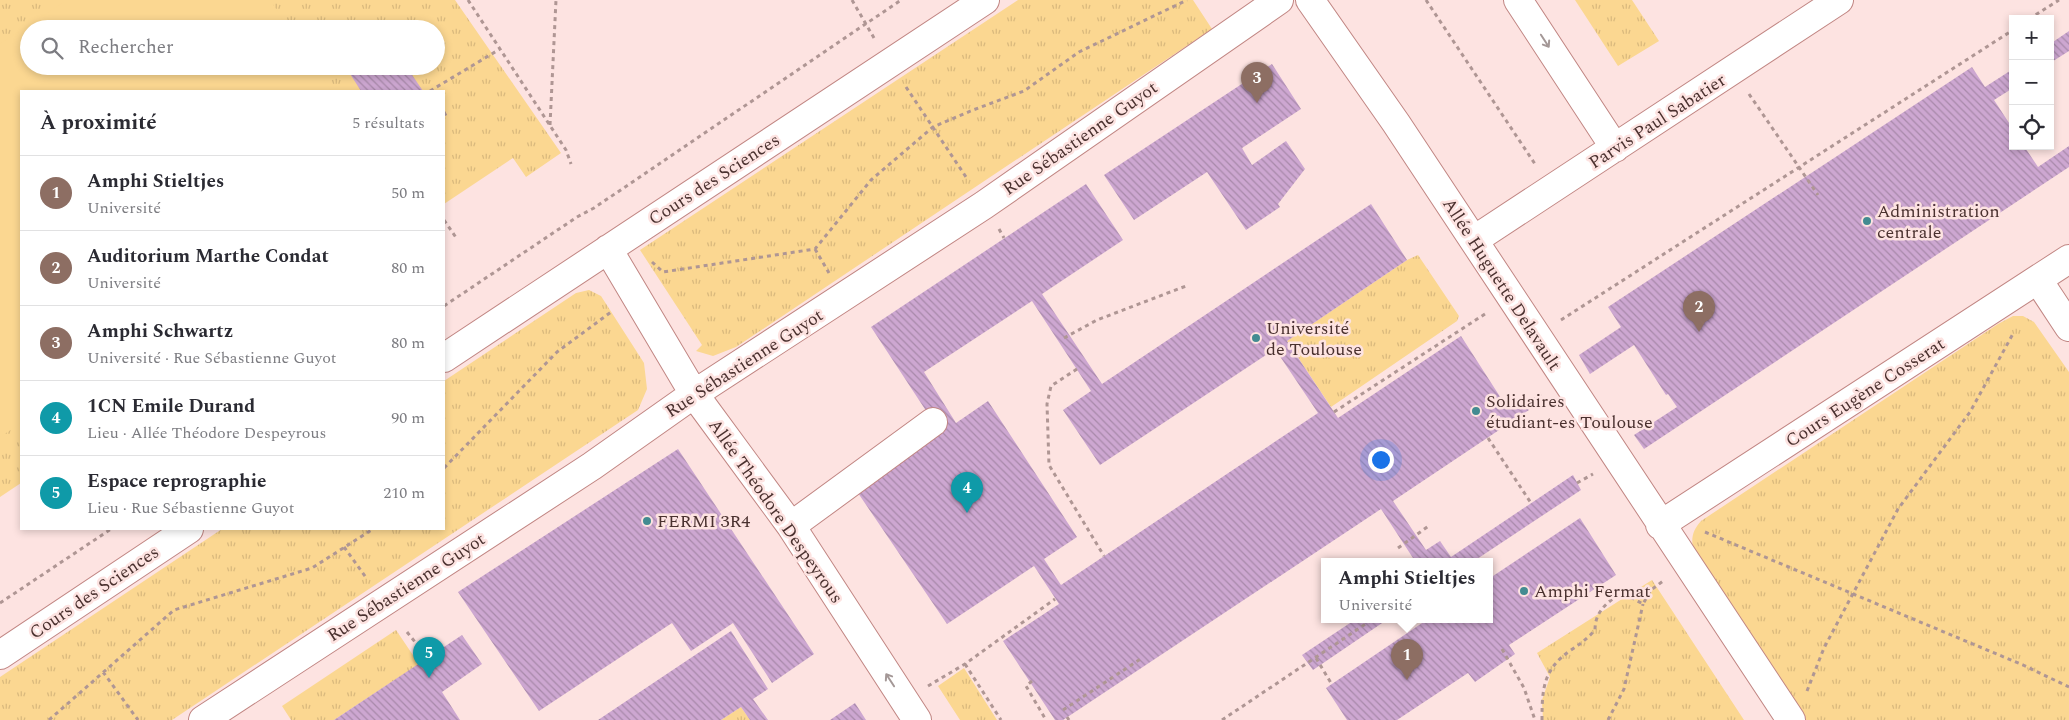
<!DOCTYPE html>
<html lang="fr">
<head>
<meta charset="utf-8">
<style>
  :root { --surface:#fff; --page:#f2f2f3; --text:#2b2b33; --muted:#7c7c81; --line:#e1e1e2; --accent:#0b8043 }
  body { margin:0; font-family:Spectral,serif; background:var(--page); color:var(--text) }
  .controls { position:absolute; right:15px; top:15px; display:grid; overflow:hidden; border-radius:0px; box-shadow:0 2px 8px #0003 }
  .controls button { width:45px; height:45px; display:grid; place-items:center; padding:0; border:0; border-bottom:1px solid var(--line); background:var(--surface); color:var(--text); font:25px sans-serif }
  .you { position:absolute; left:1380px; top:459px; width:18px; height:18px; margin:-12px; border:4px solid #fff; border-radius:50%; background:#1a73e8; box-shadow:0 0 0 8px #1a73e833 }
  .badge { display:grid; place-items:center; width:32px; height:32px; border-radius:50%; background:var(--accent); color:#fff; font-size:16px; font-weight:700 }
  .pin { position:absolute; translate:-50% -41px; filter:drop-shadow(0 1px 2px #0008) }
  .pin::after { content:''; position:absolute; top:26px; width:18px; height:15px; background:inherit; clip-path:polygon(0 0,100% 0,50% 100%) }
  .popup { position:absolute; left:1321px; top:558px; width:172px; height:65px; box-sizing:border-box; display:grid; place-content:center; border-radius:0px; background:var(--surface); filter:drop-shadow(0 1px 4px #0005); font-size:16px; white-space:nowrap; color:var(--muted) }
  .popup b { font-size:19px; color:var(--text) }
  .popup::after { content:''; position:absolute; left:50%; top:100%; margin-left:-10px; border:10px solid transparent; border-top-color:var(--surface) }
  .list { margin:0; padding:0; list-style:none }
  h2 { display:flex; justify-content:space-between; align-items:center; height:65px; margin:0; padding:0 20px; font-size:21px }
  h2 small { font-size:16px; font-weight:400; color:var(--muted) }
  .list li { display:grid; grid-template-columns:32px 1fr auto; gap:15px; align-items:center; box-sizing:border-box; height:75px; padding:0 20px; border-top:1px solid var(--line) }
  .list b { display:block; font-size:19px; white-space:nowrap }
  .list p { margin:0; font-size:16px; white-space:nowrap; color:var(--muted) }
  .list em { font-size:16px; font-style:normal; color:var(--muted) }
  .icon { flex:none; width:28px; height:28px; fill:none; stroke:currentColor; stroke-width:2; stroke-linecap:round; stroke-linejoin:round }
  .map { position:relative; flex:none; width:2069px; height:720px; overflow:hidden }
  .search { position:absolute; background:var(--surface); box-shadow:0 2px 8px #0003; left:20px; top:20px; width:425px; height:55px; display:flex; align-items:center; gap:12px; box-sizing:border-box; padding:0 18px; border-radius:28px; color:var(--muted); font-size:19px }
  .panel { position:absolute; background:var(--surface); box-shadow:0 2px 8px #0003; left:20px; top:90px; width:425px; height:440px; border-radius:0px }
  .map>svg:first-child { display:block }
</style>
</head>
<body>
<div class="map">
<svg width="2069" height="720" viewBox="0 0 2069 720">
  <defs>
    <pattern id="grass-tufts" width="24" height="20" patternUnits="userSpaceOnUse" patternTransform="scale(1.25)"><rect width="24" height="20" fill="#fbd791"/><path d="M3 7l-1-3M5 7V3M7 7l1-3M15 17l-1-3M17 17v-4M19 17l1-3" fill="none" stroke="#d9b97d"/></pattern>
    <pattern id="building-back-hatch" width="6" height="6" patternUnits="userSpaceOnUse" patternTransform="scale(1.25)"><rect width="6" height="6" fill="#cda7d1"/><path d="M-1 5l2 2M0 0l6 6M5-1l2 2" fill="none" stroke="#a889aa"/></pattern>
  </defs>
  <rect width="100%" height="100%" fill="#fde3e1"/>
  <!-- grass -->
  <path fill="url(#grass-tufts)" fill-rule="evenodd" d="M 0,0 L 455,0 L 561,153 L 526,177 L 513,158 L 444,204 L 444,91 L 21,91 L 21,483 L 0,497 ZM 29,29 L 436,29 L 436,66 L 29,66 Z
    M 1018,0 L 1193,0 L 1212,29 L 736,347 L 713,356 L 696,351 L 702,345 L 640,250 Z
    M 1575,0 L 1632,0 L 1659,41 L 1618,66 Z
    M 1418,255 L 1459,316 L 1457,321 L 1331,407 L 1287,341 L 1407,260 Z
    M 589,290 L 601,296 L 644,363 L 647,389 L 638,410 L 172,720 L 0,720 L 0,677 L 222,529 L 444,529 L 444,381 L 576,293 Z
    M 2013,316 L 2023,316 L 2034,322 L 2069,372 L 2069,720 L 1804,720 L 1693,549 C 1691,537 1693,530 1701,521 L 1998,324 Z
    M 1652,580 L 1744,720 L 1543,720 L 1542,700 L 1550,677 L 1537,653 Z
    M 396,630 L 419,664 L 334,720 L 291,720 L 282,706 Z
    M 964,668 L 997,720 L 960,720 L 938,686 Z
    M 741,707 L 750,720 L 721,720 Z"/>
  <!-- green -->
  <path fill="#fbd791" d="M 67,0 L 270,0 L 289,29 L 29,29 L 29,66 L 314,66 L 331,91 L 21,91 L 21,423 L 0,437 L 0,44 Z"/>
  <!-- building -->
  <path fill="url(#building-back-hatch)" fill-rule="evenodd" d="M 2069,31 L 2069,51 L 2050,63 L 2050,44 Z
    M 1272,64 L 1301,109 L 1242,148 L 1252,165 L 1286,141 L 1305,169 L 1278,204 L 1280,207 L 1246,230 L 1207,172 L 1134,220 L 1104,175 Z
    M 345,66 L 406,66 L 423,91 L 361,91 Z
    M 1972,67 L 1985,87 L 2013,69 L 2013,88 L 1994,100 L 2013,129 L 2013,146 L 2024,146 L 2038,167 L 2069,146 L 2069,167 L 1644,449 L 1634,435 L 1677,407 L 1668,394 L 1666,395 L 1634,345 L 1590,374 L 1579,355 L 1621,327 L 1608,307 Z
    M 1086,184 L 1123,240 L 1042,294 L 1102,384 L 1371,204 L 1407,260 L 1287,341 L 1338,418 L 1461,336 L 1506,406 L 1520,397 L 1529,410 L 1393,501 L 1426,550 L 1440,541 L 1451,557 L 1573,475 L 1581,490 L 1474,561 L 1408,561 L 1413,558 L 1381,509 L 1063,720 L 1055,720 L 1003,641 L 1059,604 L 1034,566 L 947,624 L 856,490 L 940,432 L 871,327 ZM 1032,301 L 1091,391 L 1063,410 L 1100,465 L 1275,349 L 1318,413 L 1061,585 L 1044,559 L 1077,537 L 988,401 L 956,423 L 924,372 Z
    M 678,449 L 814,654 L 772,683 L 733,623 L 691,651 L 672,623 L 539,711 L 458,592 Z
    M 1580,518 L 1616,575 L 1509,645 L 1515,654 L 1475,682 L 1468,673 L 1397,720 L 1347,720 L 1326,688 L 1428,619 L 1490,619 L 1490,578 Z
    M 1356,619 L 1388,619 L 1313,670 L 1302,655 Z
    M 731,631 L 768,689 L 753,699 L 768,720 L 750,720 L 741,707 L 721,720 L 598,720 Z
    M 462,635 L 482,664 L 442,692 L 460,720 L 334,720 Z
    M 855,703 L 866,720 L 830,720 Z"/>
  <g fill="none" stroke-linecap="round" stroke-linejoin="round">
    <!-- minor casing -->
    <g stroke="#c18683" stroke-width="30">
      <path id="minor" d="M 1310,0 L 1396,123 L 1791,720
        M 1518,0 L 1615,148
        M 1474,240 L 1839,0
        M 608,249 L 694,394 L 791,526 L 917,720
        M 2038,280 L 2069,327
        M 444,358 L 985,0
        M 1660,525 L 2069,259
        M 791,526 L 933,422
        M 0,655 L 189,529
        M 203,720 L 592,466 L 694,394 L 984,205 L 1279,0"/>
    </g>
    <!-- path -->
    <path stroke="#af9694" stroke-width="3" stroke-dasharray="4 4" stroke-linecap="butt" d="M 468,0 L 566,150 L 571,164
      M 852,0 L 874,38
      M 1426,0 L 1535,164
      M 2029,19 L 2059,0
      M 906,87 L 968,180
      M 430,91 L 500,49
      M 1749,94 L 1818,195
      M 444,112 L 446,116 L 444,118
      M 550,125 L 556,0
      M 444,220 L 457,239
      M 999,229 L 1004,238
      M 815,249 L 829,273
      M 652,262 L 663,272 L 815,249 L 871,180 L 933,127 L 973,110 L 1024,91 L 1079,52 L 1187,0
      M 444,306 L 577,217 L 594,208 L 901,0
      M 1561,320 L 2013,30
      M 1064,338 L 1097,320 L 1186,286
      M 1077,369 L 1051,386 L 1047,404 L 1049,465 L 1104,556
      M 1525,405 L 1541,394
      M 1334,412 L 1488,312
      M 1488,438 L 1531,503
      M 444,468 L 557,352 L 611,312
      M 1577,483 L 1593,474
      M 1705,532 L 2023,665 L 2069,687
      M 344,547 L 367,579
      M 1398,548 L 1430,525
      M 0,603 L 111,529
      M 407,632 L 428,658
      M 1502,649 L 1524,688 L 1535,720
      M 1316,658 L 1331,683
      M 965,664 L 1001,720
      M 103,672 L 138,720
      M 1032,681 L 1026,686 L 1046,720
      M 928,686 L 965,664 L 1055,599
      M 1807,691 L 1824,648 L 1898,509 L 1970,412 L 2014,332
      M 1063,710 L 1142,658
      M 1067,717 L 1069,720
      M 49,720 L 174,610 L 312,568 L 373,529
      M 1222,720 L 1373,619
      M 1542,720 C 1542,689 1543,669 1571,650 C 1580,644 1587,639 1595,630 C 1595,613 1605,604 1618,595 L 1632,598 L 1643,604 L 1651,590 L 1663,581
      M 1608,720 L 1624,689 L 1643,604"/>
    <!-- minor -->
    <use href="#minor" stroke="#fff" stroke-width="28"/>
  </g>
  <!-- one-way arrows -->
  <defs><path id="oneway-shaft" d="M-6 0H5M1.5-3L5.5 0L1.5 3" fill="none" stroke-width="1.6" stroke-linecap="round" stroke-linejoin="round" transform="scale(1.25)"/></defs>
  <g stroke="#a49897">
    <use href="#oneway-shaft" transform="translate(1545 41) rotate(57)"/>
    <use href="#oneway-shaft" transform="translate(890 680) rotate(-123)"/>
  </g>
  <!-- markers -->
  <g fill="#438b91" stroke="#fde3e1" stroke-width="2">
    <circle cx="1867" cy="221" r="5"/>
    <circle cx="1256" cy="338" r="5"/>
    <circle cx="1476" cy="411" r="5"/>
    <circle cx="647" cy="521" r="5"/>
    <circle cx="1524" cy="591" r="5"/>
  </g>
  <g text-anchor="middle" stroke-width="5" stroke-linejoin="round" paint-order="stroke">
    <!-- street labels -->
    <g font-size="18" fill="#4a312f" stroke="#fde3e1">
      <text transform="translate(1657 121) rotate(-33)" y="6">Parvis Paul Sabatier</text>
      <text transform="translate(1080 138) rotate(-35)" y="6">Rue Sébastienne Guyot</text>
      <text transform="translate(714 179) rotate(-33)" y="6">Cours des Sciences</text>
      <text transform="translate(1502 284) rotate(57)" y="6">Allée Huguette Delavault</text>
      <text transform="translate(744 363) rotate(-33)" y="6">Rue Sébastienne Guyot</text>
      <text transform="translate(1865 392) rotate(-33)" y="6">Cours Eugène Cosserat</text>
      <text transform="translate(776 511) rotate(55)" y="6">Allée Théodore Despeyrous</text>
      <text transform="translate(406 587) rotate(-33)" y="6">Rue Sébastienne Guyot</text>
      <text transform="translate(94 592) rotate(-34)" y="6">Cours des Sciences</text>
    </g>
    <!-- poi labels -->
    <g font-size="18" fill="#4a312f" stroke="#fde3e1" text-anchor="start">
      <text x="1877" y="217">Administration<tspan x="1877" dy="21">centrale</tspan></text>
      <text x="1266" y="334">Université<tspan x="1266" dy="21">de Toulouse</tspan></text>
      <text x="1486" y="407">Solidaires<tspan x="1486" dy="21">étudiant-es Toulouse</tspan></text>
      <text x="657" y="527">FERMI 3R4</text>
      <text x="1534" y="597">Amphi Fermat</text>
    </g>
  </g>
</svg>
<div class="controls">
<button>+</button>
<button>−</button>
<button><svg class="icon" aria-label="locate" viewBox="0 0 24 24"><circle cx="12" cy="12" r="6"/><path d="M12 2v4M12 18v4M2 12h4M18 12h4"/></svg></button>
</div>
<div class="you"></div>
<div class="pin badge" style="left:1407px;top:680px;background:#8d6e63">1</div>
<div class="popup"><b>Amphi Stieltjes</b>Université</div>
<div class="pin badge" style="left:1699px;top:332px;background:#8d6e63">2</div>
<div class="pin badge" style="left:1257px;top:103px;background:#8d6e63">3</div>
<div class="pin badge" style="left:967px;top:513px;background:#0f9aa8">4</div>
<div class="pin badge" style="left:429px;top:678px;background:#0f9aa8">5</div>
<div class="search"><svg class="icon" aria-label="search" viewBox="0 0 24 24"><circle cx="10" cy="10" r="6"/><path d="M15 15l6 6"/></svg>Rechercher</div>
<section class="panel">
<h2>À proximité<small>5 résultats</small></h2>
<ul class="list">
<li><span class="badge" style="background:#8d6e63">1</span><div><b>Amphi Stieltjes</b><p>Université</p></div><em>50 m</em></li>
<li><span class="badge" style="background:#8d6e63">2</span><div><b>Auditorium Marthe Condat</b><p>Université</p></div><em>80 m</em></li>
<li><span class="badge" style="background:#8d6e63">3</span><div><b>Amphi Schwartz</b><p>Université · Rue Sébastienne Guyot</p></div><em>80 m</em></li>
<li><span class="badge" style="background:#0f9aa8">4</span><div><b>1CN Emile Durand</b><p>Lieu · Allée Théodore Despeyrous</p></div><em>90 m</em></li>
<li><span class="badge" style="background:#0f9aa8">5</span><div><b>Espace reprographie</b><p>Lieu · Rue Sébastienne Guyot</p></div><em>210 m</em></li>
</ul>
</section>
</div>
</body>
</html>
